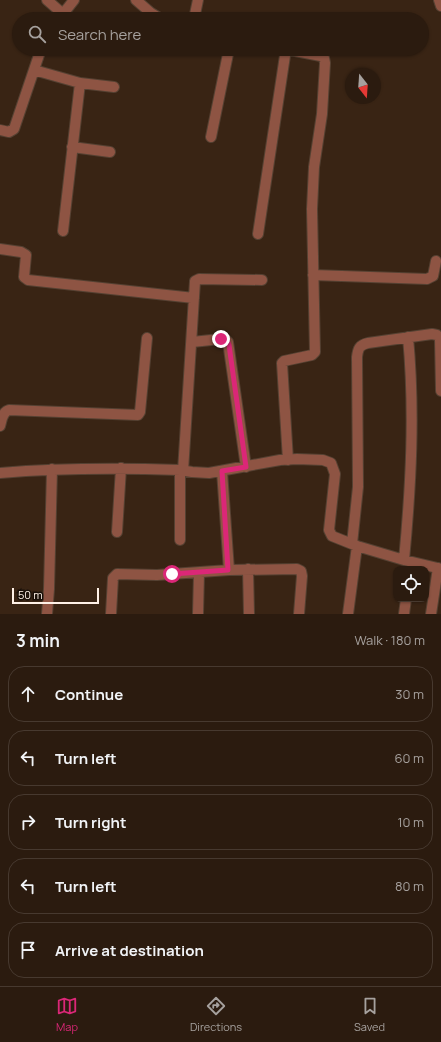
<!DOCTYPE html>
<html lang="en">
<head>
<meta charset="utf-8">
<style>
  :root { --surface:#2b1b0f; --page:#332418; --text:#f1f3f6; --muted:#a6a19e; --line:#47392f; --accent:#db2777 }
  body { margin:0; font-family:Manrope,sans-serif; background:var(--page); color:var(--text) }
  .controls { position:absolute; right:12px; bottom:12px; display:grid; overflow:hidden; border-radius:8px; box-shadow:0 1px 3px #0004 }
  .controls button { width:36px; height:36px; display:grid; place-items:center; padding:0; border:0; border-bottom:1px solid var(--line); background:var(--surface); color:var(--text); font:20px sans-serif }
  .compass { position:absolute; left:345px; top:68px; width:36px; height:36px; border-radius:50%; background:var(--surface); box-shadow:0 1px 3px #0004; rotate:163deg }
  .scale { position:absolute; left:12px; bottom:10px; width:87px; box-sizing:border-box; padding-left:4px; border:2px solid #fff1e7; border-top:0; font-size:11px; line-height:14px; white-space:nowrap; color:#fff1e7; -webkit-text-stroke:3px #191009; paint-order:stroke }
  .stop { position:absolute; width:12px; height:12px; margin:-9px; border:3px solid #db2777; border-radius:50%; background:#fff }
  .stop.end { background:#db2777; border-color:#fff; box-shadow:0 1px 4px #0008 }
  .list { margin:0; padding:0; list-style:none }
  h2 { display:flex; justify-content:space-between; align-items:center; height:52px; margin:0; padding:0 16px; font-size:17px }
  h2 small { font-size:13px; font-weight:400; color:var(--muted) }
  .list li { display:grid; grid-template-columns:26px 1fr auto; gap:12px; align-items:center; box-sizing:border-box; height:56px; margin:0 8px 8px; padding:0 8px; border:1px solid var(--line); border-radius:16px }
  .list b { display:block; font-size:15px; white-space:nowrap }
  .list em { font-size:13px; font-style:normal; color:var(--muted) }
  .icon { flex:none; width:22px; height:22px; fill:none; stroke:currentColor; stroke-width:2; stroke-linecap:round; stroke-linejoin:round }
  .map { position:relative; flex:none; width:441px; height:614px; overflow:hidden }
  .search { position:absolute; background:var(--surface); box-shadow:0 1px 3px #0004; left:12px; right:12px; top:12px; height:44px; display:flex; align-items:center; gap:10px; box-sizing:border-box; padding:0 14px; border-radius:22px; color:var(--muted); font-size:15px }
  .sheet { height:372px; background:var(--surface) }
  nav { display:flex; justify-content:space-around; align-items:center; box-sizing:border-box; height:56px; border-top:1px solid var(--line); background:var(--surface); font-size:11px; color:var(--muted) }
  nav a { display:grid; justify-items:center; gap:2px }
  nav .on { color:var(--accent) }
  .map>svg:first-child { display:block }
</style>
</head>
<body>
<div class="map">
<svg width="441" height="614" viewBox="0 0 441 614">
  <rect width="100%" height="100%" fill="#392414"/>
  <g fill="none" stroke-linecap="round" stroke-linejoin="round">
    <!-- minor casing -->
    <g stroke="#554132" stroke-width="12">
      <path id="minor" d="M 47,0 L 63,14 L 72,19
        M 136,0 L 151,13 L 161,19
        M 439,0 L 441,6
        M 59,19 L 74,0
        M 194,19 L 198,0
        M 285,49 L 321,56 L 324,58 L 325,63 L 322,114 L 314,167 L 312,209 L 315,352 L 312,355 L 284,361 L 282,363 L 288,460
        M 34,70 L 80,83 L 114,87
        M 0,130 L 9,132 L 14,129 L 41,49
        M 211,137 L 229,49
        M 72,147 L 110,152
        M 63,231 L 80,83
        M 258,234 L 286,49
        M 0,249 L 21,252 L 26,255 L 24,277 L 28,280 L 194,298
        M 313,275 L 427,279 L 433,276 L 436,261
        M 192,342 L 221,339 L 225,339 L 228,342 L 246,467
        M 0,426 C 2,420 2,412 9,410 L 138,415 L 140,412 L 147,338
        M 183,471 L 195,281 L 199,279 L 262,280
        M 222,471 L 229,570
        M 0,473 C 60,468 120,468 180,470 L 192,472 L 209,473 L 280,460 L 297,459 L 323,460 L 331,463 L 335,474 L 329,530 L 332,536 L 357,546 L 404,560 L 441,569
        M 117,532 L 121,468
        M 180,540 L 180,470
        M 352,544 L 358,487 L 357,357 C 358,349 359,345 368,343 L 432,334 L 437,335 L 440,339 L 441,391
        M 404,560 C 411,486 415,412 408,337
        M 248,569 L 249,614
        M 47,614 L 49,589 L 52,469
        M 111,614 L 113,578 L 117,574 L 157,575 L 229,570 L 297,569 L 301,571 L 302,576 L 299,614
        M 198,614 L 199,573
        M 348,614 L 357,546
        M 404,614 L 406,599
        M 431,614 L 438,568"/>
    </g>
    <!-- minor -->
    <use href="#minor" stroke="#8e5443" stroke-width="10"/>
  </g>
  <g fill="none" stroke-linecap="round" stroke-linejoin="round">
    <!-- route -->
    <path stroke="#db2777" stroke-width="5" d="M 172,574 L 228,570 L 222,471 L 246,467 L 229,345 L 227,340 L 221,339"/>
  </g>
</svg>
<div class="controls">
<button><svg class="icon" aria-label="locate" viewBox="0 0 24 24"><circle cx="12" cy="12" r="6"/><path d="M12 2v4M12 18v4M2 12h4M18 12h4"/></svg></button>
</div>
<svg class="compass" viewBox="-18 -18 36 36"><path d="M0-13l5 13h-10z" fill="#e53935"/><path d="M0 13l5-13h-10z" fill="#a6a19e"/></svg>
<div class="scale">50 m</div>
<div class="stop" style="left:172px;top:574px"></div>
<div class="stop end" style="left:221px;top:339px"></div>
<div class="search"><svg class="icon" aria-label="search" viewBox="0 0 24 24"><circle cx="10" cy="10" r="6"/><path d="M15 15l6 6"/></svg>Search here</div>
</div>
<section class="sheet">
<h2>3 min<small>Walk · 180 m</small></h2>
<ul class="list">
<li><svg class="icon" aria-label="ahead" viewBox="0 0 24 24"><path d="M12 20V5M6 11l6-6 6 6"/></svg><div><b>Continue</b></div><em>30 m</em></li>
<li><svg class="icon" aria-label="left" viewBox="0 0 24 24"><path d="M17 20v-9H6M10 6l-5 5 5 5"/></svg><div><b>Turn left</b></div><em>60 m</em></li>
<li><svg class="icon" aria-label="right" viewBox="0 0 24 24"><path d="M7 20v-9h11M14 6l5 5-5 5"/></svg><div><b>Turn right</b></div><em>10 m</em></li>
<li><svg class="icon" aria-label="left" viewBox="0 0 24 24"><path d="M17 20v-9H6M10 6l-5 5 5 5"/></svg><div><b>Turn left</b></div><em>80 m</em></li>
<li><svg class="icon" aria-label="arrive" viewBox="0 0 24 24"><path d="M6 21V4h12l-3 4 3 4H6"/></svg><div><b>Arrive at destination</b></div></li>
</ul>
</section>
<nav>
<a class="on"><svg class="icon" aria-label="map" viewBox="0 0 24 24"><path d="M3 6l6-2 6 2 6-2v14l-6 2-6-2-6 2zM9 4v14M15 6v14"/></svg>Map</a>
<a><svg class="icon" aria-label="directions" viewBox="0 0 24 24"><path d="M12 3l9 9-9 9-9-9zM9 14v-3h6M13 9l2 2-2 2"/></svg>Directions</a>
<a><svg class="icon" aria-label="saved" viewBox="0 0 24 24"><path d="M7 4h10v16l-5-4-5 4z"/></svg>Saved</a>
</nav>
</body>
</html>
